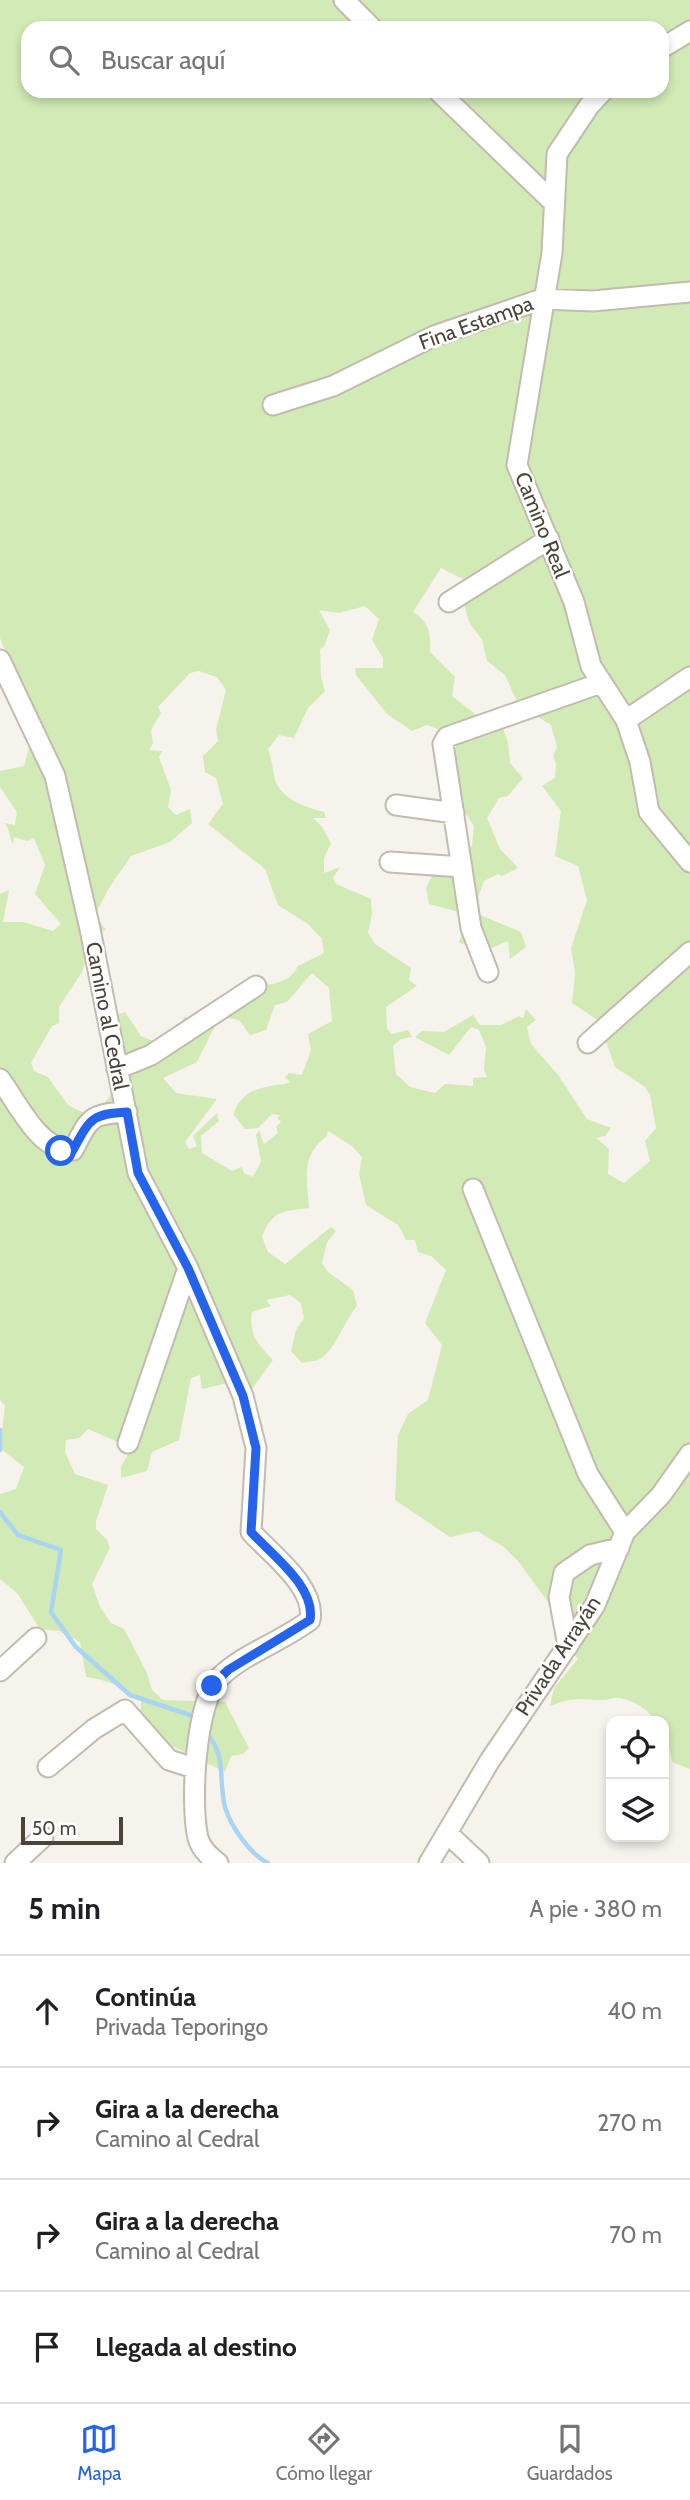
<!DOCTYPE html>
<html lang="es">
<head>
<meta charset="utf-8">
<style>
  :root { --surface:#fff; --page:#f2f2f2; --text:#202124; --muted:#757577; --line:#e0e0e0; --accent:#2563eb }
  body { margin:0; font-family:Cabin,sans-serif; background:var(--page); color:var(--text) }
  .controls { position:absolute; right:21px; bottom:21px; display:grid; overflow:hidden; border-radius:14px; box-shadow:0 4px 10px #0003 }
  .controls button { width:63px; height:63px; display:grid; place-items:center; padding:0; border:0; border-bottom:2px solid var(--line); background:var(--surface); color:var(--text); font:35px sans-serif }
  .scale { position:absolute; left:21px; bottom:18px; width:102px; box-sizing:border-box; padding-left:7px; border:4px solid #4b4439; border-top:0; font-size:19px; line-height:24px; white-space:nowrap; color:#4b4439; -webkit-text-stroke:5px #fff; paint-order:stroke }
  .stop { position:absolute; width:21px; height:21px; margin:-16px; border:5px solid #2563eb; border-radius:50%; background:#fff }
  .stop.end { background:#2563eb; border-color:#fff; box-shadow:0 2px 7px #0008 }
  .list { margin:0; padding:0; list-style:none }
  h2 { display:flex; justify-content:space-between; align-items:center; height:91px; margin:0; padding:0 28px; font-size:30px }
  h2 small { font-size:23px; font-weight:400; color:var(--muted) }
  .list li { display:grid; grid-template-columns:46px 1fr auto; gap:21px; align-items:center; box-sizing:border-box; height:112px; padding:0 28px; border-top:2px solid var(--line) }
  .list b { display:block; font-size:26px; white-space:nowrap }
  .list p { margin:0; font-size:23px; white-space:nowrap; color:var(--muted) }
  .list em { font-size:23px; font-style:normal; color:var(--muted) }
  .icon { flex:none; width:38px; height:38px; fill:none; stroke:currentColor; stroke-width:2; stroke-linecap:round; stroke-linejoin:round }
  .map { position:relative; flex:none; width:690px; height:1863px; overflow:hidden }
  .search { position:absolute; background:var(--surface); box-shadow:0 4px 10px #0003; left:21px; right:21px; top:21px; height:77px; display:flex; align-items:center; gap:18px; box-sizing:border-box; padding:0 24px; border-radius:21px; color:var(--muted); font-size:26px }
  .sheet { height:539px; background:var(--surface) }
  nav { display:flex; justify-content:space-around; align-items:center; box-sizing:border-box; height:98px; border-top:2px solid var(--line); background:var(--surface); font-size:19px; color:var(--muted) }
  nav a { display:grid; justify-items:center; gap:4px }
  nav .on { color:var(--accent) }
  .map>svg:first-child { display:block }
</style>
</head>
<body>
<div class="map">
<svg width="690" height="1863" viewBox="0 0 690 1863">
  <rect width="100%" height="100%" fill="#f6f3ec"/>
  <!-- green -->
  <path fill="#d2eab5" fill-rule="evenodd" d="M 0,0 L 690,0 L 690,1769 L 672,1762 L 664,1721 L 656,1721 C 649,1711 634,1700 620,1698 C 615,1697 609,1700 604,1700 C 580,1700 574,1696 550,1706 L 554,1688 L 578,1659 L 573,1654 L 579,1649 L 556,1636 L 548,1602 L 518,1561 L 504,1547 L 477,1531 L 450,1537 L 395,1500 L 398,1435 L 408,1414 L 428,1400 L 442,1345 L 425,1323 L 446,1270 L 431,1256 L 418,1252 L 415,1240 L 406,1240 L 398,1225 L 366,1205 L 359,1174 L 362,1157 L 352,1146 L 328,1131 L 327,1136 C 300,1156 307,1179 309,1208 C 282,1212 273,1209 262,1237 L 268,1252 L 285,1264 L 331,1227 L 336,1231 L 327,1242 L 322,1263 L 328,1272 L 353,1290 L 357,1306 C 344,1321 335,1352 318,1360 C 313,1362 308,1361 302,1363 L 291,1351 L 296,1330 L 304,1318 L 301,1303 L 290,1295 L 266,1300 L 271,1306 L 252,1312 C 249,1335 257,1343 273,1360 L 251,1390 L 228,1383 L 202,1389 L 200,1375 L 191,1378 L 179,1440 L 152,1452 L 147,1471 L 121,1478 L 121,1467 L 129,1452 L 127,1446 L 88,1429 L 79,1438 L 66,1440 L 65,1452 L 75,1474 L 108,1485 L 96,1521 L 96,1529 L 107,1540 L 110,1548 L 92,1584 L 100,1607 L 111,1623 L 124,1629 L 147,1673 L 152,1690 L 163,1700 L 225,1702 L 249,1748 L 243,1754 L 231,1756 L 225,1772 L 168,1744 L 141,1718 L 141,1699 C 118,1687 114,1681 86,1677 L 80,1642 L 59,1631 L 40,1629 L 17,1593 L 0,1579 L 0,1494 L 16,1489 L 24,1467 L 0,1448 L 5,1406 L 0,1400 L 0,894 L 9,890 L 3,922 L 23,922 L 53,931 L 61,924 L 35,894 L 45,865 L 34,838 L 27,841 L 14,837 L 13,844 C 9,837 10,830 5,823 L 15,825 L 17,812 L 0,787 L 0,771 L 24,766 L 30,744 L 14,673 L 0,638 ZM 28,28 L 662,28 L 662,91 L 28,91 ZM 441,568 L 467,581 L 464,604 L 469,622 L 482,640 L 487,661 L 505,675 L 523,715 L 533,714 L 551,725 L 557,747 L 553,756 L 556,764 L 555,778 L 542,786 L 561,811 L 555,856 L 578,866 L 587,900 L 571,948 L 575,973 L 572,1003 L 599,1021 L 615,1067 L 645,1087 L 650,1095 L 656,1128 L 645,1141 L 650,1161 L 624,1183 L 608,1174 L 609,1149 L 596,1138 L 605,1136 L 611,1128 L 587,1119 L 558,1075 L 531,1044 L 527,1027 L 536,1020 L 526,1009 L 523,1018 L 519,1016 L 501,1025 L 480,1025 L 473,1015 L 444,1032 L 422,1031 L 415,1037 L 449,1055 L 471,1027 L 479,1030 L 486,1047 L 484,1070 L 487,1077 L 473,1078 L 473,1086 L 445,1084 L 435,1093 L 410,1087 L 396,1074 L 393,1046 L 401,1039 L 412,1037 L 408,1030 L 392,1034 L 387,1029 L 386,1007 L 417,986 L 409,980 L 411,968 L 375,944 L 368,933 L 372,914 L 371,899 L 336,884 L 333,878 L 340,867 L 324,873 L 324,858 L 331,843 L 322,827 L 313,818 L 326,818 L 324,812 C 306,807 282,800 275,780 C 273,771 272,759 268,749 L 279,735 L 294,738 L 308,708 L 325,691 L 321,677 L 320,649 L 324,647 L 330,630 L 319,610 L 339,613 L 365,606 L 379,619 L 372,640 L 383,658 L 383,668 L 355,668 L 356,675 L 387,714 L 412,731 L 427,725 L 440,730 L 456,744 L 453,771 L 438,785 L 442,800 L 456,799 L 474,826 L 472,846 L 435,870 L 426,888 L 429,904 L 459,912 L 465,921 L 459,943 L 489,949 L 508,941 L 510,959 L 526,947 L 521,932 L 473,912 L 484,881 L 498,874 L 502,876 L 518,868 L 500,849 L 487,818 L 499,798 L 508,796 L 523,778 L 510,763 L 508,742 L 500,720 L 475,714 L 452,696 L 455,677 L 430,652 C 431,633 429,622 413,612 ZM 199,671 L 217,677 L 226,690 L 216,730 L 218,741 L 203,756 L 205,772 L 216,778 L 223,804 L 208,824 L 265,869 L 278,905 L 308,924 L 322,939 L 324,953 L 298,966 C 290,983 270,986 253,985 L 217,1016 L 239,1020 L 250,1035 L 266,1030 L 275,1005 L 287,1002 L 312,973 L 329,988 L 332,1021 L 308,1034 L 311,1050 L 302,1075 L 289,1073 L 285,1077 L 290,1082 L 285,1084 C 261,1087 243,1089 233,1114 L 245,1129 L 258,1128 L 272,1114 L 280,1115 L 277,1118 L 281,1122 L 276,1127 L 278,1133 L 264,1144 L 259,1130 L 256,1135 L 261,1161 L 253,1177 L 244,1173 L 242,1167 L 232,1171 L 202,1153 L 201,1136 L 219,1121 L 217,1113 L 193,1136 L 197,1146 L 189,1149 L 185,1142 L 217,1099 L 176,1093 L 163,1078 L 197,1062 L 214,1028 L 212,1019 L 184,1017 L 176,1037 L 160,1044 L 141,1036 L 125,1012 L 110,1017 L 119,1084 L 103,1105 L 84,1113 L 68,1105 L 48,1077 L 34,1071 L 31,1063 L 52,1026 L 59,1023 L 59,1007 L 82,972 L 90,947 L 102,952 L 102,931 L 106,930 L 95,915 L 109,888 L 131,856 L 170,842 L 192,823 L 190,809 L 176,815 L 168,807 L 171,790 L 159,757 L 162,751 L 149,750 L 153,743 L 151,730 L 161,713 L 158,707 L 190,673 Z"/>
  <g fill="none" stroke-linecap="round" stroke-linejoin="round">
    <!-- stream -->
    <path stroke="#a9d4f2" stroke-width="4.5" d="M 0,1430 L 0,1450
      M 0,1512 L 18,1535 L 61,1550 L 51,1612 L 75,1646 L 130,1695 L 190,1715 L 196,1722
      M 207,1734 C 227,1756 218,1779 225,1807 C 231,1827 250,1854 268,1863"/>
    <!-- minor casing -->
    <g stroke="#c2bbae" stroke-width="23">
      <path id="minor" d="M 344,0 L 372,28
        M 662,48 L 690,31
        M 438,91 L 554,203
        M 603,91 L 589,106 L 557,154 L 552,253 L 517,465 L 574,602 L 591,666 L 626,720 L 640,762 L 649,812 L 690,862
        M 273,405 L 333,386 L 434,336 L 542,299 L 593,301 L 690,292
        M 449,602 L 549,539
        M 0,660 L 55,776 L 90,929 L 138,1173 L 188,1268 L 243,1396 L 256,1448 L 251,1532 C 272,1555 316,1587 310,1620 C 283,1641 243,1654 220,1677 C 195,1701 190,1805 198,1838 C 201,1849 209,1856 218,1863
        M 626,720 L 690,677
        M 396,805 L 454,813
        M 390,862 L 462,867
        M 488,972 L 471,928 L 443,744 L 447,737 L 601,683
        M 588,1043 L 690,952
        M 117,1069 L 151,1055 L 256,986
        M 0,1079 C 17,1102 40,1153 73,1150 C 90,1118 89,1114 127,1112
        M 473,1189 L 588,1474 L 625,1532
        M 128,1443 L 188,1268
        M 568,1646 L 559,1597 L 564,1573 L 590,1555 L 619,1548
        M 0,1671 L 36,1638
        M 48,1767 L 94,1729 L 125,1710 L 169,1760 L 194,1768
        M 447,1833 L 479,1863
        M 15,1863 L 43,1837
        M 429,1863 L 489,1762 L 595,1605 L 625,1532 L 661,1495 L 690,1454"/>
    </g>
    <!-- minor -->
    <use href="#minor" stroke="#fff" stroke-width="19"/>
  </g>
  <g fill="none" stroke-linecap="round" stroke-linejoin="round">
    <!-- route -->
    <path stroke="#2563eb" stroke-width="9" d="M 61,1151 L 73,1150 C 90,1119 91,1114 127,1112 L 138,1173 L 188,1268 L 243,1396 L 256,1448 L 251,1532 C 272,1555 316,1587 310,1620 L 228,1670 L 212,1686"/>
  </g>
  <g text-anchor="middle" stroke-width="5" stroke-linejoin="round" paint-order="stroke">
    <!-- street labels -->
    <g font-size="21" fill="#4b4439" stroke="#fff">
      <text transform="translate(476 323) rotate(-20)" y="7">Fina Estampa</text>
      <text transform="translate(542 525) rotate(68)" y="7">Camino Real</text>
      <text transform="translate(107 1016) rotate(79)" y="7">Camino al Cedral</text>
      <text transform="translate(558 1656) rotate(-57)" y="7">Privada Arrayán</text>
    </g>
  </g>
</svg>
<div class="controls">
<button><svg class="icon" aria-label="locate" viewBox="0 0 24 24"><circle cx="12" cy="12" r="6"/><path d="M12 2v4M12 18v4M2 12h4M18 12h4"/></svg></button>
<button><svg class="icon" aria-label="layers" viewBox="0 0 24 24"><path d="M12 4l9 5-9 5-9-5zM3 14l9 5 9-5"/></svg></button>
</div>
<div class="scale">50 m</div>
<div class="stop" style="left:61px;top:1151px"></div>
<div class="stop end" style="left:212px;top:1686px"></div>
<div class="search"><svg class="icon" aria-label="search" viewBox="0 0 24 24"><circle cx="10" cy="10" r="6"/><path d="M15 15l6 6"/></svg>Buscar aquí</div>
</div>
<section class="sheet">
<h2>5 min<small>A pie · 380 m</small></h2>
<ul class="list">
<li><svg class="icon" aria-label="ahead" viewBox="0 0 24 24"><path d="M12 20V5M6 11l6-6 6 6"/></svg><div><b>Continúa</b><p>Privada Teporingo</p></div><em>40 m</em></li>
<li><svg class="icon" aria-label="right" viewBox="0 0 24 24"><path d="M7 20v-9h11M14 6l5 5-5 5"/></svg><div><b>Gira a la derecha</b><p>Camino al Cedral</p></div><em>270 m</em></li>
<li><svg class="icon" aria-label="right" viewBox="0 0 24 24"><path d="M7 20v-9h11M14 6l5 5-5 5"/></svg><div><b>Gira a la derecha</b><p>Camino al Cedral</p></div><em>70 m</em></li>
<li><svg class="icon" aria-label="arrive" viewBox="0 0 24 24"><path d="M6 21V4h12l-3 4 3 4H6"/></svg><div><b>Llegada al destino</b></div></li>
</ul>
</section>
<nav>
<a class="on"><svg class="icon" aria-label="map" viewBox="0 0 24 24"><path d="M3 6l6-2 6 2 6-2v14l-6 2-6-2-6 2zM9 4v14M15 6v14"/></svg>Mapa</a>
<a><svg class="icon" aria-label="directions" viewBox="0 0 24 24"><path d="M12 3l9 9-9 9-9-9zM9 14v-3h6M13 9l2 2-2 2"/></svg>Cómo llegar</a>
<a><svg class="icon" aria-label="saved" viewBox="0 0 24 24"><path d="M7 4h10v16l-5-4-5 4z"/></svg>Guardados</a>
</nav>
</body>
</html>
